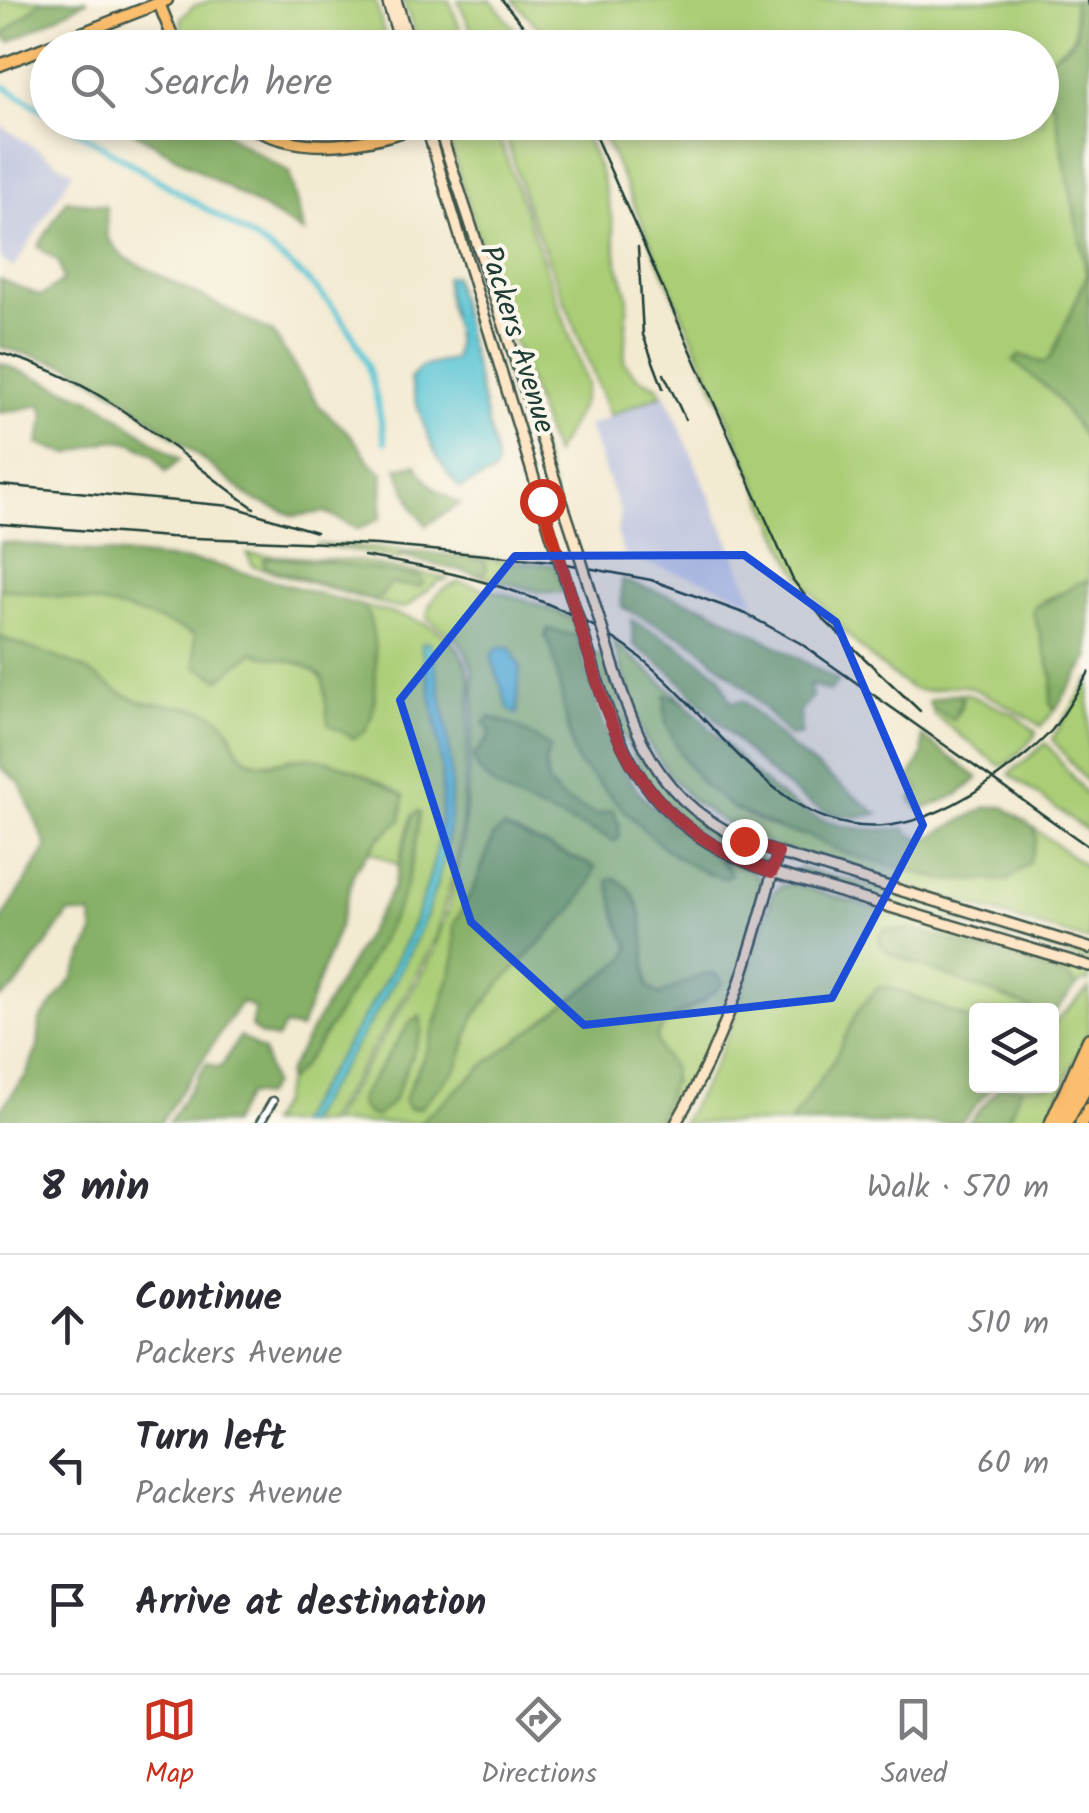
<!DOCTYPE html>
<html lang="en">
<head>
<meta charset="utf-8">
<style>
  :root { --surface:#fff; --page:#f7f7f7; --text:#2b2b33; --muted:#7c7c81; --line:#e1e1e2; --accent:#c8321e }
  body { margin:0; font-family:Kalam,sans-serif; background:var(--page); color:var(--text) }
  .controls { position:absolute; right:30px; bottom:30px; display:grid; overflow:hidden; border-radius:10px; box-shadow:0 5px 15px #0003 }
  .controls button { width:90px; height:90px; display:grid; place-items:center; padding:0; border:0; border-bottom:2px solid var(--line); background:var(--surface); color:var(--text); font:50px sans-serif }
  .stop { position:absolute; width:30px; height:30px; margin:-22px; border:8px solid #c8321e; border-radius:50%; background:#fff }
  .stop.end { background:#c8321e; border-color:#fff; box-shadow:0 2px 10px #0008 }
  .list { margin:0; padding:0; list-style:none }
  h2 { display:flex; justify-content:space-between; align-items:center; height:130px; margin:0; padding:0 40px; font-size:42px }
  h2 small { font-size:32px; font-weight:400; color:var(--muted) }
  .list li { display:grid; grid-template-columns:65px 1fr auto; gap:30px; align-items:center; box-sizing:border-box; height:140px; padding:0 40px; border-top:2px solid var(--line) }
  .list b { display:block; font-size:38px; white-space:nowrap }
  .list p { margin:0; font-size:32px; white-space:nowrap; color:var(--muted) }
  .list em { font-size:32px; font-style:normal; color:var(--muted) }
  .icon { flex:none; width:55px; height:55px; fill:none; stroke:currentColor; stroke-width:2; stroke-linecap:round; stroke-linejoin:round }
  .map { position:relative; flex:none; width:1089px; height:1123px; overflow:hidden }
  .search { position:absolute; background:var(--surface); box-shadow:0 5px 15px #0003; left:30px; right:30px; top:30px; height:110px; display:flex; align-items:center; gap:25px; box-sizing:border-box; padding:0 35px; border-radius:55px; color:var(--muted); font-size:38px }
  .sheet { height:550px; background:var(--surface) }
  nav { display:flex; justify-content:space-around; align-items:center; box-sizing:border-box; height:140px; border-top:2px solid var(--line); background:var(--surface); font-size:28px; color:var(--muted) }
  nav a { display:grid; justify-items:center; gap:5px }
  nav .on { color:var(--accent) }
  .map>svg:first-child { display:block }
</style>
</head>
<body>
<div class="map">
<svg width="1089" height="1123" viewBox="0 0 1089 1123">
  <rect width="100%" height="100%" fill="#fbf7ec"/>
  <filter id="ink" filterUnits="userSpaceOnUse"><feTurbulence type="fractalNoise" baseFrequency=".01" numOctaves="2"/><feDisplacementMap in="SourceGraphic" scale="20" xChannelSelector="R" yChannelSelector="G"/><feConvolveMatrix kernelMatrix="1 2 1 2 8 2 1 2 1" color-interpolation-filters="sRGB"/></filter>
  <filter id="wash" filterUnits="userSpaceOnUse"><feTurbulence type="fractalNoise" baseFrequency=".0048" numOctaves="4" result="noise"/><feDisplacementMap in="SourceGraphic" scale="40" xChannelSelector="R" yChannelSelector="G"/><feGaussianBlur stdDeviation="2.25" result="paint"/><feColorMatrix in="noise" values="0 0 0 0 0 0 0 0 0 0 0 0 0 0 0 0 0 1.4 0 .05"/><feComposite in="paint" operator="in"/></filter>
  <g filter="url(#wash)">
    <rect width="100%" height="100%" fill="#f3ead2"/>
    <!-- industrial -->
    <path fill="#bdc3de" d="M 0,125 L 73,172 L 14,268 L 0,259 Z
      M 665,393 L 755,602 L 705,581 L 625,557 L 617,534 L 620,512 L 588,426 Z"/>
    <!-- green -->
    <path fill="#aacd76" stroke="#648555" stroke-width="2.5" fill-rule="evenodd" d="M 0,0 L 43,0 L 3,35 L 0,42 Z
      M 211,0 L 375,0 L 388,47 L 189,47 L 183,39 L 181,17 L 194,6 Z
      M 403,0 L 449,0 L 467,47 L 420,47 Z
      M 458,0 L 491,0 L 529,47 L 479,47 Z
      M 513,0 L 1073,0 C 1078,58 1070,30 1042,68 L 1042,48 L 557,47 Z
      M 1042,88 L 1054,106 L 1087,276 L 1051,357 L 1044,364 L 1020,355 L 1014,361 L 1053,393 L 1089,444 L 1089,581 L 1044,600 L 1033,612 L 1053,678 L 1050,702 L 1055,710 L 1041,727 C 1030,717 977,688 964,686 C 944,683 929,697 909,687 C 859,653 821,610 790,559 L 598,123 L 1042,122 Z
      M 272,123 L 392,123 C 356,137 307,138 272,123 Z
      M 443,123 L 494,123 L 587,384 L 581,406 L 554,455 L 490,273 Z
      M 502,123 L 580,123 L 600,171 L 612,218 L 617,261 L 628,296 L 624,362 L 637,377 L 659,387 L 662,394 L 610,416 L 527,206 Z
      M 501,328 L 554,493 L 546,498 L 494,330 Z
      M 315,544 L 424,552 L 400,554 L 400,559 Z
      M 247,554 L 357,561 L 449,579 L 438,582 L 405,608 L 392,607 L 253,566 Z
      M 480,559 L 555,565 L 564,592 L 541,592 L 475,574 L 485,573 L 487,566 Z
      M 460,582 L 522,599 L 572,618 L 577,636 L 548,629 L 573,752 L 664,848 L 708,875 L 729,868 L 719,858 C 729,862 754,868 759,879 C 769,900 722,1024 710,1049 C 699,1074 684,1099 669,1123 L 657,1123 L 673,1069 L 660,1050 L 656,1038 L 662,1025 L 705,1001 L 697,976 L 686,985 L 659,995 L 648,986 C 642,954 649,894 614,878 L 619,924 L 630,947 L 627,958 L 487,1063 L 419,1123 L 330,1123 L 414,988 L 432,954 L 448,911 L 463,843 L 474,706 L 473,671 C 462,634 454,638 427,618 C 429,597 440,589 460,582 ZM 504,828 L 594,867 L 574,908 L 502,982 L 474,1017 L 458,1066 L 411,1082 L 428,1048 L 451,974 L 455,956 L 454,924 L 475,886 L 487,853 Z
      M 0,589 L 105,602 L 171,624 L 194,634 L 219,679 L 253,653 C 328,665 321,674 353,738 C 358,735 362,734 366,729 C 380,710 378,623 363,606 C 415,620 462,623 471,686 L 462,825 L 457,861 L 436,937 L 404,998 L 326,1123 L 305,1123 L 393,983 L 427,915 L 450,765 L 421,645 C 431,695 443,746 442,797 C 439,922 359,1021 296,1123 L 268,1123 L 280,1104 L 287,1081 L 319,1043 L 399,903 L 410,870 L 420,813 L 412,816 L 401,853 L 401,866 L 369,851 L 378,839 L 401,820 L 294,758 C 260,767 241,767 230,730 L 160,705 L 136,700 L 0,637 Z
      M 613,641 L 687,704 L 674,696 L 664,707 C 675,768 722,809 778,829 C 788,832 798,832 808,835 C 823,840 835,850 850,854 C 900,869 956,877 1008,880 L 1036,840 L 1034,828 L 1089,869 L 1089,941 L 776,847 L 719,819 L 691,799 L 669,774 L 644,737 Z
      M 595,654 L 605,656 C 625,721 648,783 706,824 C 723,836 742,845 759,856 L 765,864 C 659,831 624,753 595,654 Z
      M 1089,680 L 1089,785 L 1052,739 Z
      M 965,693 L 1016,715 L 1036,732 L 1035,736 L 1010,762 L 1002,766 L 995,762 L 934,715 L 931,707 L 953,720 L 962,706 L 963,697 L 952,694 Z
      M 1046,743 L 1089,798 L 1089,832 L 1009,774 Z
      M 800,869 L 892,891 L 1074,947 L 1089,953 L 1089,962 L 792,872 Z
      M 792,884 L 1066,965 L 1089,974 L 1089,982 L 1083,981 L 1076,987 L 1075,983 L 1017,960 L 982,951 L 889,953 L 1036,1010 L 976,1011 L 976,1022 L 890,987 L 879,987 L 857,1012 L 834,1060 L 790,1123 L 682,1123 L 710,1074 L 732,1026 L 773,894 L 780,887 Z
      M 1089,988 L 1089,1030 L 1046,1123 L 1006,1123 L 1022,1086 L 1052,1086 L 1052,1025 Z"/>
    <!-- forest -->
    <path fill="#87b067" stroke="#53764e" stroke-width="2.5" d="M 43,0 L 88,0 L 10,42 L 3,35 Z
      M 1073,0 L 1083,0 L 1089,58 L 1089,444 L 1053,393 L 1013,361 L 1020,355 L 1044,363 L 1051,357 L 1087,276 L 1054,106 C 1050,100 1043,92 1042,85 C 1033,51 1072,55 1076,34 C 1077,24 1074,10 1073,0 Z
      M 119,123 L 214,123 L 234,139 L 289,172 L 304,233 Z
      M 66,200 L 106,206 L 107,237 L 122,256 L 273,333 L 320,407 L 351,435 L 372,464 L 383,473 L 381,518 L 358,529 L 325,512 L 295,516 L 252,499 L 126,399 L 70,366 L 0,347 L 0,279 L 41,296 L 63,281 L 59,262 L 38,247 Z
      M 0,363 L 98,402 L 180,460 L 166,472 L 153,454 L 133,443 L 111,440 L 69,454 L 38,444 L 45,417 L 41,405 L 0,413 Z
      M 416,464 C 426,485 440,493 460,504 L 426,525 L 414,509 L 397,468 Z
      M 0,542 L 209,563 L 363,606 C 379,623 380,710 366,729 C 362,735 359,735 353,738 L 328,724 L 323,677 L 302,664 L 253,653 L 219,679 L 196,666 L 194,634 C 131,606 68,596 0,589 Z
      M 424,552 L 480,559 L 487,566 L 485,573 L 475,574 L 398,556 Z
      M 271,557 L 328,562 L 420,577 L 424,582 L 420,587 L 390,584 L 380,598 L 372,600 L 264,566 L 263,560 Z
      M 621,580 L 708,608 L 839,681 L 830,692 L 810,684 L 812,697 L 800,712 L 801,734 L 789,736 L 747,689 L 694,643 L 622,607 Z
      M 1089,581 L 1089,658 L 1055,710 L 1050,702 L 1053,677 L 1033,611 L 1035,606 L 1058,596 L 1078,583 Z
      M 631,620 L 675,643 L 719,674 L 731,702 L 744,701 L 789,746 L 878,814 C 863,817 847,818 832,814 C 781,797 715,716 677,678 C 664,665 648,655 634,645 Z
      M 548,629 L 577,636 C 593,690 605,747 640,793 C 657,815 727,862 731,874 L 725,878 C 663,865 624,804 579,765 L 573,752 L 552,649 L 545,637 Z
      M 0,637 C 28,649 60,656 86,670 C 104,680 119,695 139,701 C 164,707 191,703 215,715 C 235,725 230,752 251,761 C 271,769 292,756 312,758 C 337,760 381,782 404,796 L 401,820 L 378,839 L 354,872 L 339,926 L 300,1029 L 284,1026 L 277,1039 L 261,1035 L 251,1027 L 255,1008 L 241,1002 L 160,1123 L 0,1123 L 0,1110 L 25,1077 L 38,1047 L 40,1020 L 73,978 L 94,933 L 91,915 L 69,913 L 14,989 L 0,998 L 0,923 L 47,847 L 20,783 L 0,767 Z
      M 952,694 L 963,697 L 953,720 L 931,707 L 928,701 Z
      M 665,695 C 684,698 695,713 708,726 C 768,789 810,839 905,828 L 911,835 L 925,840 L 987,807 L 1004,807 L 1034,828 L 1036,840 L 1029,863 L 1008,880 L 945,880 L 845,853 L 809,836 L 781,830 L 734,809 L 701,783 L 681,754 L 666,723 Z
      M 490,717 L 518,727 L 550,747 L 545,762 L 548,783 L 562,799 L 596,815 L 613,810 L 619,824 L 619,839 L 614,841 C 580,821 476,797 474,756 L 489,738 L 490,730 L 484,723 Z
      M 922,736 L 978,778 L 959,794 L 920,811 L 911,800 L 919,789 L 909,779 L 923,754 Z
      M 418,811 L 420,813 C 415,843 412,875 399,904 C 384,938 313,1063 287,1081 L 287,1074 L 303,1045 L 393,888 L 412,816 Z
      M 504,828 L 595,867 L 590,883 L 574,908 L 502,982 L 474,1017 L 458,1066 L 420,1108 L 409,1109 L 404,1100 L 428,1048 L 451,974 L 455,956 L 454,924 L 475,886 L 494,835 Z
      M 614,878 C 653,896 641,952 648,986 L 659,995 L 706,973 L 717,975 L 723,982 C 705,1007 669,1010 656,1037 L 660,1050 L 673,1069 L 672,1083 L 657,1123 L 419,1123 L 487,1063 L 626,958 L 630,947 L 619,924 L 608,880 Z
      M 886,929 L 918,931 L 1017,960 L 1069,978 L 1076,987 L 1052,1015 L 1052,1011 L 1036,1010 L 889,953 L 880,944 L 879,936 Z
      M 878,987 L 890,987 L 976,1022 L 976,1086 L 992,1086 L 961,1123 L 790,1123 L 834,1060 L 857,1012 Z
      M 420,1016 L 422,1031 L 393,1101 L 376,1117 C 365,1113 361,1110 359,1099 L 411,1021 Z
      M 240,1036 L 263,1051 L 272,1085 L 264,1096 L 248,1094 L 231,1123 L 168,1123 L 207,1063 L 215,1067 L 222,1066 Z
      M 1000,1086 L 1022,1086 L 1006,1123 L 968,1123 Z"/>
    <!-- water -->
    <path fill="#5ac5d5" stroke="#3c8184" stroke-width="2.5" d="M 453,276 L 497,463 L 494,473 L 460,488 C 431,458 421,418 410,379 L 421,367 L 454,359 C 461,331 444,305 446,277 Z
      M 430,642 C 441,691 452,742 451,793 C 450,918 370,1022 305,1123 L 296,1123 C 359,1022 440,922 442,797 C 443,746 431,694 421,644 Z
      M 503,647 L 511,649 L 520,667 L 517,714 L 509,710 L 491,657 L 496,649 Z"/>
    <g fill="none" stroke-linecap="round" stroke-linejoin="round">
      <!-- canal -->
      <path stroke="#5ac5d5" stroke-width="6" d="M 5,87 L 48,113
        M 63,122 C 103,146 142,170 181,194 C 249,235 327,277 362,353 C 375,381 379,412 385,442"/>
    </g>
  </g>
  <g filter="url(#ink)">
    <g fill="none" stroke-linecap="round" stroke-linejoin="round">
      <!-- street casing -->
      <g stroke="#3f574c" stroke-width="11">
        <path id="street" d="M 260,1123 L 273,1101"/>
      </g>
      <!-- secondary casing -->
      <g stroke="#3f574c" stroke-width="14">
        <path id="secondary" d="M 387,0 L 402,48
          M 396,0 L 411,48
          M 425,122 L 555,547
          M 437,122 L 578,550
          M 583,633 C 619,755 644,826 772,872 L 1089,966
          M 608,648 C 640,754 665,815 778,853 L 1089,948
          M 676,1123 C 730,1031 750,954 778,853"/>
      </g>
      <!-- primary casing -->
      <g stroke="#3f574c" stroke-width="15">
        <path id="primary" d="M 159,3 L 177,48
          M 0,65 L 167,0
          M 241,122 C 305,160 367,144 433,122
          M 1079,1073 L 1089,1054
          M 1060,1123 L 1086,1070"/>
      </g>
      <!-- highway casing -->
      <g stroke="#3f574c" stroke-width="16">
        <path id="highway" d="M 1051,1123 L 1089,1039
          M 1066,1123 L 1089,1082
          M 1081,1123 L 1089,1109"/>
      </g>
      <!-- street -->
      <use href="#street" stroke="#fff" stroke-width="6"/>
      <!-- secondary -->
      <use href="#secondary" stroke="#fde5c5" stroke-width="9"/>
      <!-- primary -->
      <use href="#primary" stroke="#fabe6e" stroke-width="10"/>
      <!-- highway -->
      <use href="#highway" stroke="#fabe6e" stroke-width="11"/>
      <!-- rail -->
      <path stroke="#1f3d34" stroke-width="2.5" d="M 502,0 L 541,48
        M 1088,0 L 1089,5
        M 589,122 L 793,580 L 823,619 L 920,711
        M 638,247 L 643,335 L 663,388
        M 0,353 C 107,382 167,447 254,508
        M 664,374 L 685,419
        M 0,485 L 231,506 L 316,532
        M 0,524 L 169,537 L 377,545 L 551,561 L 651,580 L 746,614 L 800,643 L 1089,847
        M 364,556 C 450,571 543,591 616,640 C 681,682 722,750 784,795 C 856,849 927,827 994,779 C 1014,764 1035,749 1052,730 C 1066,712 1077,692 1089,672"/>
      <!-- secondary-bridge casing -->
      <g stroke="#3f574c" stroke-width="14" stroke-linecap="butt">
        <path id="secondary-bridge" d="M 555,547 L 583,633
          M 578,550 L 608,648"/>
      </g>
      <!-- secondary-bridge -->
      <use href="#secondary-bridge" stroke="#fde5c5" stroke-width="9"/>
    </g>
  </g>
  <g fill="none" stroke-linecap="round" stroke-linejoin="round" filter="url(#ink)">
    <!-- route -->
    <path stroke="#c8321e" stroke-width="12" d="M 542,501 L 604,704 C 636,792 684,840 772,872 L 778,853 L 744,841"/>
  </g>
  <!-- marked area -->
  <path fill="#1d4ed8" fill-opacity="0.2" stroke="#1d4ed8" stroke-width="8" stroke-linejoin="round" d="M 744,555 L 836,622 L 923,825 L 832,998 L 584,1025 L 471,922 L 400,700 L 515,556 Z"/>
  <g text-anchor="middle" stroke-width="8" stroke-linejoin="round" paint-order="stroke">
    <!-- street labels -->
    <g font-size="30" fill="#1f3d34" stroke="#fbf7ec">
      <text transform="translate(518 339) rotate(73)" y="10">Packers Avenue</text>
    </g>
  </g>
</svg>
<div class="controls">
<button><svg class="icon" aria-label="layers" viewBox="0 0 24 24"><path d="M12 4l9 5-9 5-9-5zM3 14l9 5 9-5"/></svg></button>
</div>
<div class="stop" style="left:542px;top:501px"></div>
<div class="stop end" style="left:744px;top:841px"></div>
<div class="search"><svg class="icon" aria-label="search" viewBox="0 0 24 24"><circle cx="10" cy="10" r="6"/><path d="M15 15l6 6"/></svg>Search here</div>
</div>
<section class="sheet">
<h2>8 min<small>Walk · 570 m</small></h2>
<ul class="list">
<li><svg class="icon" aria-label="ahead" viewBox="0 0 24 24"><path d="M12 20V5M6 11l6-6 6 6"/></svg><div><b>Continue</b><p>Packers Avenue</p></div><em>510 m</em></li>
<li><svg class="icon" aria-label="left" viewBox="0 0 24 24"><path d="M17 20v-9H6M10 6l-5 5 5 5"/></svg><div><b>Turn left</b><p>Packers Avenue</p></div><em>60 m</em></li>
<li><svg class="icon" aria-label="arrive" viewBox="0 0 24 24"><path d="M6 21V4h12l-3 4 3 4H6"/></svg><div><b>Arrive at destination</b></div></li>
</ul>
</section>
<nav>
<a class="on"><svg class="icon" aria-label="map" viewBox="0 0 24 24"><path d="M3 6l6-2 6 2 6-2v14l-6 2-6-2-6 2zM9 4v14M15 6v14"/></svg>Map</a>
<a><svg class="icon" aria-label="directions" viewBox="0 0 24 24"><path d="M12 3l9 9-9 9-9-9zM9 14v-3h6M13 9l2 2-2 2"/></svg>Directions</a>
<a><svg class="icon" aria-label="saved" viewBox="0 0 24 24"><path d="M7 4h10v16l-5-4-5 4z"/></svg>Saved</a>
</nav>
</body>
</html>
